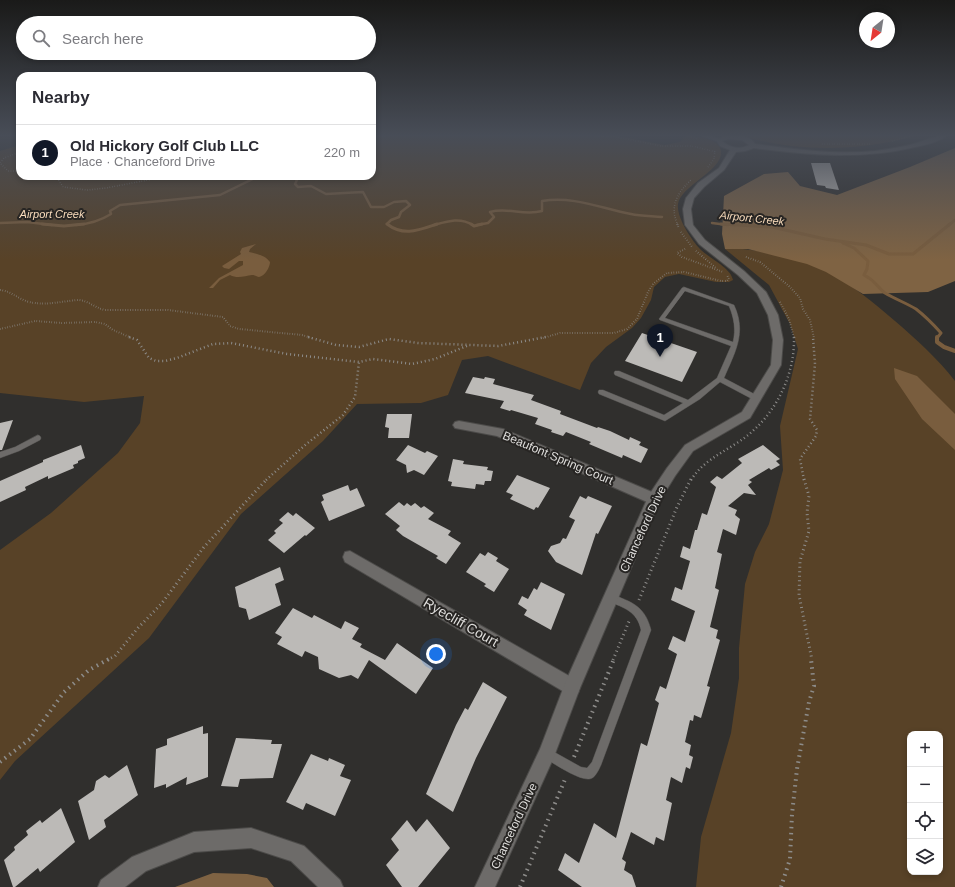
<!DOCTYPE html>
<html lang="en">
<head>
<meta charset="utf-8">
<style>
  :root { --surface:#fff; --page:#f7f7f7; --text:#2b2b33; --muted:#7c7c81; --line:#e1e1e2; --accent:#111827 }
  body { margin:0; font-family:Helvetica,sans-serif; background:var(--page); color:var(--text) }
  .controls { position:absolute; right:12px; bottom:12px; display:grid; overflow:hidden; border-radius:8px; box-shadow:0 2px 6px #0003 }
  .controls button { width:36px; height:36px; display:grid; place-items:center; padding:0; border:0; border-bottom:1px solid var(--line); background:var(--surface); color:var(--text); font:20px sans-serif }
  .compass { position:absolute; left:859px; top:12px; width:36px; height:36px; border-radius:50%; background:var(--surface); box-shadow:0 2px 6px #0003; rotate:210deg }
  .you { position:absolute; left:436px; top:654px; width:14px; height:14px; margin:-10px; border:3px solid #fff; border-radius:50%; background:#1a73e8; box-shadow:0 0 0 6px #1a73e833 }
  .badge { display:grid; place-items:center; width:26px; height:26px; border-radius:50%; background:var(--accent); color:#fff; font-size:13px; font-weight:700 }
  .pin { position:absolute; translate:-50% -33px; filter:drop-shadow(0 1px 2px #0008) }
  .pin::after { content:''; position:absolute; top:21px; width:14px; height:12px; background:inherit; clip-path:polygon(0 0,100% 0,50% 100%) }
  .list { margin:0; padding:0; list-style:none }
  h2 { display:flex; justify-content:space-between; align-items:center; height:52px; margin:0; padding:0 16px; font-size:17px }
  h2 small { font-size:13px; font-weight:400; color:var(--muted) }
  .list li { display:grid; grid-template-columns:26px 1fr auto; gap:12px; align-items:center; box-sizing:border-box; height:56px; padding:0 16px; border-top:1px solid var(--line) }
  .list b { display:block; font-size:15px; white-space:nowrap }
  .list p { margin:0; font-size:13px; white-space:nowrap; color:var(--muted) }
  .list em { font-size:13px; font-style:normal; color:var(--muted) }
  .icon { flex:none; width:22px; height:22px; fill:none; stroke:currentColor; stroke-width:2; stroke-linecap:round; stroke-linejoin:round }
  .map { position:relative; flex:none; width:955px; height:887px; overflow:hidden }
  .search { position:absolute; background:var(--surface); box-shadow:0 2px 6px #0003; left:16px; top:16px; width:360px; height:44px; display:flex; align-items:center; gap:10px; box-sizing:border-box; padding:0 14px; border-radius:22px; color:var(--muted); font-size:15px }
  .panel { position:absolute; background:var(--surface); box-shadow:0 2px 6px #0003; left:16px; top:72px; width:360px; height:108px; border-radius:12px }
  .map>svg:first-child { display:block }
</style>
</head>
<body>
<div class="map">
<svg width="955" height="887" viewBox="0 0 955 887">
  <rect width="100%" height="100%" fill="#302f2d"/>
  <!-- green -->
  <path fill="#584227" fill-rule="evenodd" d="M 372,136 L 618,136 L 665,145 L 680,142 L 685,136 C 695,136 713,137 719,146 C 732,167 681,184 678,204 C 676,217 692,241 700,249 C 709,258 731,268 733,280 L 729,282 L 716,282 L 679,274 L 665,277 L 654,287 L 651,300 L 641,318 L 632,328 L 606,347 L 591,363 L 580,390 L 488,356 L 462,360 L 448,395 L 421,403 L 357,404 L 323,441 L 241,514 L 149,638 L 15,761 L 0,780 L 0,550 L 51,513 L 118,453 L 140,423 L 144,396 L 84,402 L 0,393 L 0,151 L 20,145 L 20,176 L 87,176 L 103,179 L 127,176 L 372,176 Z
    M 743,136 L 915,136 C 859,151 799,153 743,136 Z
    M 728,248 C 758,249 799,258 826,271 C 851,284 873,302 895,321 C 917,340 937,358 955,381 L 955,887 L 696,887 L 701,837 L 731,733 L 739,678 L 739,648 L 745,584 L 755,552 L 769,524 L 783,470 L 780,426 L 798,349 L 790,324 L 769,285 L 725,249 ZM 910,734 L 940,734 L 940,872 L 910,872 Z"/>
  <!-- forest -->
  <path fill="#7f6343" d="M 955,148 L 955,281 L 928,292 L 863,294 L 826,272 L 807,264 L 748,249 L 725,249 L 722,234 L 724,196 L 764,174 L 788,172 L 800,186 L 837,195 L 910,167 Z
    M 213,873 L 247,874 L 267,878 L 274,887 L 175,887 Z"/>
  <!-- water -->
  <path fill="#795d3e" d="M 256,244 L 250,249 L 249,252 C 257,254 265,255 270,262 C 270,267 265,276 259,277 C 257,277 255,275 252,275 C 245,276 237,279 230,275 L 220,280 L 213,288 L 209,288 L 219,278 L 243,265 L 243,261 L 239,261 L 229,269 L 224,268 L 222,266 L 241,254 L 240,252 L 242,248 Z
    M 894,368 L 917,376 L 955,414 L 955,450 L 922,419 L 895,379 Z"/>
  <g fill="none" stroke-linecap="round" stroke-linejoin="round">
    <!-- stream-far2 -->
    <path stroke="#795d3e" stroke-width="2.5" d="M 291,176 L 297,180 L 295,184 L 298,187 L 311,186 L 326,194 L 363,192 L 371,207 L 384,207 L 394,202 L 406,201 L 410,205 L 401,212 L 399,217 L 391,220 L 387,224 L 389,225
      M 0,223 L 27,222 L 52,225
      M 712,223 L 728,225
      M 76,225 C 89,224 100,221 111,214 L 110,211 L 120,205 L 220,195 L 259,176
      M 434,225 C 448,221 460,217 473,225
      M 477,225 L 488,223 L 494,217 L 490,212 C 508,207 524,216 542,211 L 542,201 C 574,196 600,208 631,214 C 641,216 652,216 662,217
      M 949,225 L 955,220"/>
    <!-- stream-far1 -->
    <path stroke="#795d3e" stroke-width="3" d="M 42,224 L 64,226 L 84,224
      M 387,224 C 404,237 419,230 437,224
      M 471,224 L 474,226 L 482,224
      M 721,224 L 772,227 L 825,239 L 866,245 L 889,254 L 913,254 L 950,224
      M 843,243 L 854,248 L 868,261 L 867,269 L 864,275 C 876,281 876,286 885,293 C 895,299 906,303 916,309 C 925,316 933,324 941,333 L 937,338"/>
    <!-- stream -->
    <path stroke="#795d3e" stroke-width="4" d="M 937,337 L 937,342 L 944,347 L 955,351"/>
  </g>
  <!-- building -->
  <path fill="#bcbab7" d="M 811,163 L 830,163 L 839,190 L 826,188 L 825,186 L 817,185 Z
    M 642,333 L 697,352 L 682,382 L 625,361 Z
    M 473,377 L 484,379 L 485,377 L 495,379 L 493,384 L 534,395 L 531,400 L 561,411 L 560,414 L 597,428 L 598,427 L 610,431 L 629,440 L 630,437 L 641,442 L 639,445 L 648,449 L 641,463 L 623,455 L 622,458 L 589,444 L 591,442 L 566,432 L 563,436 L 551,432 L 552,430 L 535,424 L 538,418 L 511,410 L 510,411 L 500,408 L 504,401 L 465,393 Z
    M 387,414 L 412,414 L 409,438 L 388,438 L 389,428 L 385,427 Z
    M 13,420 L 2,450 L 0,450 L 0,423 Z
    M 81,445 L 85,458 L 78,461 L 78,463 L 73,465 L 74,468 L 48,479 L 48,476 L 25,487 L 26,490 L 0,502 L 0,481 L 43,462 L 43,460 Z
    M 408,445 L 425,453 L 427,451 L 438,456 L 424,475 L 414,470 L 407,473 L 406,465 L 396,460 Z
    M 763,445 L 780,459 L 776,461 L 780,465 L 771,470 L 769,468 L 749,480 L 752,482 L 748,485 L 756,495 L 744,493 L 728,506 L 737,510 L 735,515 L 740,519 L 736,535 L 723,529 L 717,552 L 722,554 L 715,588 L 719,590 L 710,627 L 718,630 L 716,638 L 720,640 L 707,686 L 710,687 L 701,718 L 694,715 L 693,721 L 690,720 L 685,742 L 691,745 L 689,755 L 693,757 L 690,769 L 686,767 L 682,783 L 671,777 L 666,800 L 672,803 L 664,841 L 656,837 L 654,845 L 631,832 L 622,859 L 626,862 L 624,870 L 632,875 L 636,887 L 582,887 L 558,870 L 565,853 L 579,863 L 594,823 L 616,838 L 641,743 L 647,746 L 659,703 L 655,700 L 660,686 L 666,689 L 677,654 L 668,649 L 673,636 L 685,642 L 695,611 L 671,600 L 675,587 L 682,590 L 690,561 L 680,557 L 683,546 L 690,549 L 695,530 L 697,530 L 702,513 L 707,515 L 716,487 L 710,482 L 717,476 L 722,479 L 742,463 L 738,459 Z
    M 453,459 L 464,461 L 463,464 L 488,467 L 487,470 L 493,471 L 491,481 L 485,481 L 484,485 L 476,484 L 475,489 L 451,486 L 452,482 L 448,481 Z
    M 517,475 L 550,488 L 538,508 L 536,507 L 534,510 L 510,499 L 513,495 L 506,492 Z
    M 348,485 L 350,491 L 357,488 L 365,506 L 329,521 L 321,502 L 324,500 L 322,495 Z
    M 580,496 L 586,499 L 588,496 L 612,506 L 598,534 L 596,533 L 582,575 L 556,562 L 548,551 L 551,546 L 560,543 L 563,538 L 566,539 L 575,520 L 569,517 Z
    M 399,502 L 404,506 L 407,503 L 411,506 L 415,503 L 421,508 L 424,506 L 434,513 L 428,519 L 451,531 L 448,535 L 461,543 L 446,564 L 436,558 L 438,556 L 403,536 L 396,530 L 400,526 L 385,514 Z
    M 288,512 L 293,516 L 296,513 L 315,528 L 306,536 L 305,535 L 284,553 L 268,540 L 276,533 L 274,531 L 283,523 L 279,520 Z
    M 488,552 L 498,558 L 496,561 L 509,569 L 494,592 L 484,586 L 486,584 L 466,572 L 480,553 L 485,556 Z
    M 280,567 L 284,580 L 275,584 L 281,605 L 249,620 L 246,609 L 239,607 L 235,587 Z
    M 541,582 L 565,594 L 551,630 L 524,615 L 527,610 L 518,604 L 522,596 L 528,599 L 534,588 L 537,590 Z
    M 293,608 L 312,618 L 314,615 L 341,629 L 345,621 L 359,628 L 352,639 L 362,644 L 360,647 L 385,660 L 397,643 L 433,668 L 416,694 L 369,660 L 358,679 L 351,675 L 339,678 L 319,669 L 318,657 L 305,651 L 302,657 L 277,644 L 282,637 L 275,633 Z
    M 483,682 L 507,697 L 476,758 L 453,812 L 426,794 L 456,725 L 465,708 L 468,710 Z
    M 203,726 L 203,734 L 208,733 L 208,777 L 186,785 L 187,777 L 166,788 L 166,784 L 154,788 L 156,749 L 167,745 L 167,739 Z
    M 236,738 L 272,740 L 271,744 L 282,744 L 273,778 L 240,779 L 238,787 L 221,786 Z
    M 311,754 L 328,761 L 329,758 L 345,765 L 340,776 L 351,780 L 335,816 L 306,803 L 303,810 L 286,802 Z
    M 127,765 L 138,795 L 104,820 L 106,827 L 89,840 L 78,801 L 94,790 L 96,781 L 105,775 L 109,778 Z
    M 61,808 L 75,842 L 40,872 L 38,868 L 15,887 L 13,887 L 4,860 L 15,850 L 14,847 L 28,835 L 26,831 L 40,820 L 42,823 Z
    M 427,819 L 450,848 L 418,887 L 402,887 L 386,865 L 399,850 L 391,839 L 407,820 L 416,832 Z"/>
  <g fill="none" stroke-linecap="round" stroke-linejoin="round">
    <!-- lane casing -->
    <g stroke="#4c4b49" stroke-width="1">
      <path id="lane" d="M 684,287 L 734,305 C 747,333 735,352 724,378 L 758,396 L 759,398 L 758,400 L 754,400 L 720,382 L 700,399 L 665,421 L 599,394 L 598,392 L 599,390 L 603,390 L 664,415 L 683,403 L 615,375 L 614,373 L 615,371 L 619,371 L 688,400 L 717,378 L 731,346 L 660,320 L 659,319 L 682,288 ZM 685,291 L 729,306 C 734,318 736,329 733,342 L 665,318 Z
        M 38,435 L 40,436 L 41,438 L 40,440 L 19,451 L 0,458 L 0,452 L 15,447 Z
        M 611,594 C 632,602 645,606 651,630 L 601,765 C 599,769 595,779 589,779 C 578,780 553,763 543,757 L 542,753 L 543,749 L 547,748 L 581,767 L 587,768 L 592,762 L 641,630 C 637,611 624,608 608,601 L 607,598 L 608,595 Z"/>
    </g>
    <!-- street casing -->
    <g stroke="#4c4b49" stroke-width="2">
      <path id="street" d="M 702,136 L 711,136 L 722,140 L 719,142 Z
        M 459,421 L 503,429 L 659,495 L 661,499 L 659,503 L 654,505 L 497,436 L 455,428 L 453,425 L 455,422 Z
        M 350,551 L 578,681 L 580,687 L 578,693 L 572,695 L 566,693 L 345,562 L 343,557 L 345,552 Z
        M 251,828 L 304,846 L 340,880 L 343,887 L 318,887 L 291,861 L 251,848 L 194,852 L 146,871 L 125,887 L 98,887 L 101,880 L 132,857 L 194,832 Z"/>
    </g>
    <!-- secondary casing -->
    <g stroke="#4c4b49" stroke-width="2">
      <path id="secondary" d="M 726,136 C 737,136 749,134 755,144 C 795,149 835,155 875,151 C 889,149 903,147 917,143 C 927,140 936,135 946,136 C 939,142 925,145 915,147 C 861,160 808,155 754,148 L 745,151 L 736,152 L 724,170 L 704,187 L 694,198 L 691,209 L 693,225 L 705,240 L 744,271 L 766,292 L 778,315 L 783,340 L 781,365 L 750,418 L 693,451 L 675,476 L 659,502 L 580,688 L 553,759 L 495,887 L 475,887 L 540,749 L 566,681 L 649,495 L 667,468 L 685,445 L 742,412 L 771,365 L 773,340 L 768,315 L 757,293 L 738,275 L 699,244 L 685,225 L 683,209 L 686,198 L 698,183 L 719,168 L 730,150 L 720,146 L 716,140 ZM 728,139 L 742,140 L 749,145 C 740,150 730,148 722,141 Z"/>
    </g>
    <!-- path-far4 -->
    <path stroke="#8d8c8a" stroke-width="1.5" stroke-dasharray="0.5 2" stroke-linecap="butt" d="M 596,136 L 617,137 L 661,146 L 692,146 L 716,152
      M 689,136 L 698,139
      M 372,137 L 387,136
      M 892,141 L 911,136
      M 822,144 L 871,144
      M 20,152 L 4,158 L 0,163 L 8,171 L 20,171
      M 708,167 L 714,159 L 715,149
      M 56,176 L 63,187 L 87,190 L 106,188 L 169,176
      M 678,225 C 669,207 677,193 691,180"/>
    <!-- path-far3 -->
    <path stroke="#8d8c8a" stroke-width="2" stroke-dasharray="0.5 2" stroke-linecap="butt" d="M 677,224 L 679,228
      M 681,232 L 692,247
      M 685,249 L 677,253 L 682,257 L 723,272
      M 696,251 L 716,268
      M 746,257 L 760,262 L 790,287 L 800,298 L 803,309 L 810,320 L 814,338
      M 0,290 C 11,291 18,299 29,302 C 46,306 62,301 79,300 C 89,301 95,308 105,310 L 168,310 L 223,317 L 230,326 L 239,329 L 302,335 L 312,338
      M 780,302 L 789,319 L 794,338
      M 0,329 L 35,321 L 62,323 L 95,322 L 105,324 L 113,330 L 132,338
      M 543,338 L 560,333 L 614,333 L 627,329 L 637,319 L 648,292 L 653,284 L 667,273 L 684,272 L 721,281 L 727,281 L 729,279 L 727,275"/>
    <!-- path-far2 -->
    <path stroke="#8d8c8a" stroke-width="2.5" stroke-dasharray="1 3" stroke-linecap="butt" d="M 129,337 L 137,340 L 149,358 L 156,361 L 165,361 L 177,358 L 213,344 L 231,343 L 287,354 L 359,362 L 373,359 L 412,364 L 435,359 L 469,345
      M 308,337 L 336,345 L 359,347 L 389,339 L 418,343 L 498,346 L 546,337
      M 266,480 L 304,446 L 343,415 L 355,397 L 359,362
      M 691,480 C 703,461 722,453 740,441 C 774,418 795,377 794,337
      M 804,480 L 800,459 L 816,436 L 817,430 L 810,419 L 815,364 L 813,337"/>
    <!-- path-far1 -->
    <path stroke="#8d8c8a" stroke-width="3" stroke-dasharray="1 3.5" stroke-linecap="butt" d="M 804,479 L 809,496 L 807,513 L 809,531 L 800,561 L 799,595 L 812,660
      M 639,600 L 677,507 L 691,479
      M 107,660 L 115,656 L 138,628 L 162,603 L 204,547 L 267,479
      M 613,660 L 630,619"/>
    <!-- path -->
    <path stroke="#8d8c8a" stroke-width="4" stroke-dasharray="1.5 4.5" stroke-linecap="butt" d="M 574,757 L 614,659
      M 0,762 L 30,739 L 64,692 L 89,670 L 109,659
      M 520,887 L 566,777
      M 781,887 L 790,859 L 792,814 L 797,769 L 809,702 L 814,686 L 811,659"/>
    <!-- lane -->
    <use href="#lane" fill="#6d6b69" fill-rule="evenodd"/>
    <!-- street -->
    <use href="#street" fill="#6d6b69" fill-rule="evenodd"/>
    <!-- secondary -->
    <use href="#secondary" fill="#6d6b69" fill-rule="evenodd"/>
  </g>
  <!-- sky -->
  <linearGradient id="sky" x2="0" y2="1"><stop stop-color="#1a1a19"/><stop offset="0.52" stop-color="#484d57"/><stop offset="1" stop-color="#484d57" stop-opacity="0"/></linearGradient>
  <rect width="955" height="260" fill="url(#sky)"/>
  <g text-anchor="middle" stroke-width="4" stroke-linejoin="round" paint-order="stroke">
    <!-- far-water labels -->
    <g font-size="11" font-style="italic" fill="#faddbd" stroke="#272523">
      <text x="52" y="218">Airport Creek</text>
      <text transform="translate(752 218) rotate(6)" y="4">Airport Creek</text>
    </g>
    <!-- street labels -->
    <g font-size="12" fill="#dfdedc" stroke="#272523">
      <text transform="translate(558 458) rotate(23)" y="4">Beaufont Spring Court</text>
      <text transform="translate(643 529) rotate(-65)" y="4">Chanceford Drive</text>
      <text transform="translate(514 826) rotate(-65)" y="4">Chanceford Drive</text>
    </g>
    <!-- near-street labels -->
    <g font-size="14" fill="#dfdedc" stroke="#272523">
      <text transform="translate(461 622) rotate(30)" y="5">Ryecliff Court</text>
    </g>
  </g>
</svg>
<div class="controls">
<button>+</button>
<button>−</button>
<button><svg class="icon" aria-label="locate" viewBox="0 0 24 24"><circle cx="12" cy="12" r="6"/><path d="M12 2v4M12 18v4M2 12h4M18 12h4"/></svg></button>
<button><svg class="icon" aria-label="layers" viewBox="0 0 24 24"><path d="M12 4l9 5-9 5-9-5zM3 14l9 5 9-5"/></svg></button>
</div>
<svg class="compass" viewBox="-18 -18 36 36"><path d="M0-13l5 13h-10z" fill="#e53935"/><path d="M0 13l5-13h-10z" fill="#7c7c81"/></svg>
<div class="you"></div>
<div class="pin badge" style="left:660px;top:357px">1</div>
<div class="search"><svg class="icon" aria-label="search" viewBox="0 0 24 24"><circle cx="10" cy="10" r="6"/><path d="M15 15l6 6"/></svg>Search here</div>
<section class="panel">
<h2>Nearby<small></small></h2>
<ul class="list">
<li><span class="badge">1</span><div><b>Old Hickory Golf Club LLC</b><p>Place · Chanceford Drive</p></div><em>220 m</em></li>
</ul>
</section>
</div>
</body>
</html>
